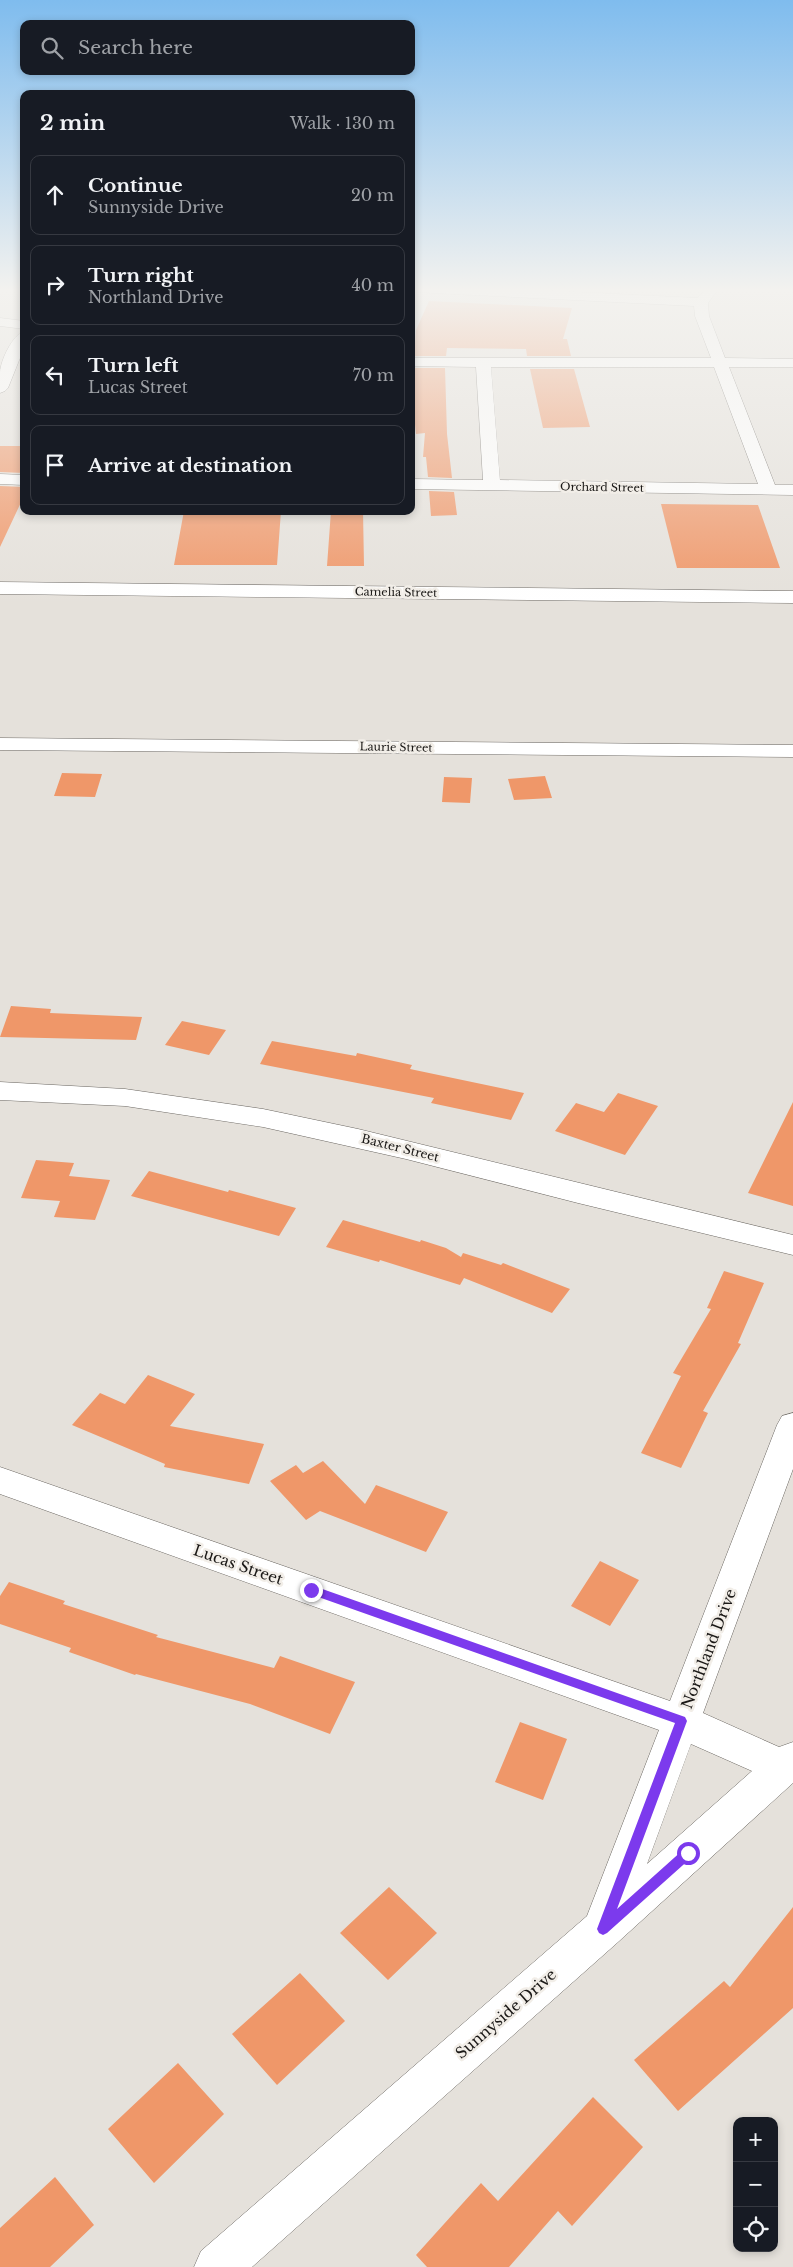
<!DOCTYPE html>
<html lang="en">
<head>
<meta charset="utf-8">
<style>
  :root { --surface:#171b24; --page:#20242c; --text:#f1f3f6; --muted:#9ea1a6; --line:#363941 }
  body { margin:0; font-family:"Libre Baskerville",serif; background:var(--page); color:var(--text) }
  .controls { position:absolute; right:15px; bottom:15px; display:grid; overflow:hidden; border-radius:10px; box-shadow:0 2px 8px #0003 }
  .controls button { width:45px; height:45px; display:grid; place-items:center; padding:0; border:0; border-bottom:1px solid var(--line); background:var(--surface); color:var(--text); font:25px sans-serif }
  .stop { position:absolute; width:15px; height:15px; margin:-11px; border:4px solid #7c3aed; border-radius:50%; background:#fff }
  .stop.end { background:#7c3aed; border-color:#fff; box-shadow:0 1px 5px #0008 }
  .list { margin:0; padding:0; list-style:none }
  h2 { display:flex; justify-content:space-between; align-items:center; height:65px; margin:0; padding:0 20px; font-size:21px }
  h2 small { font-size:16px; font-weight:400; color:var(--muted) }
  .list li { display:grid; grid-template-columns:32px 1fr auto; gap:15px; align-items:center; box-sizing:border-box; height:80px; margin:0 10px 10px; padding:0 10px; border:1px solid var(--line); border-radius:10px }
  .list b { display:block; font-size:19px; white-space:nowrap }
  .list p { margin:0; font-size:16px; white-space:nowrap; color:var(--muted) }
  .list em { font-size:16px; font-style:normal; color:var(--muted) }
  .icon { flex:none; width:28px; height:28px; fill:none; stroke:currentColor; stroke-width:2; stroke-linecap:round; stroke-linejoin:round }
  .map { position:relative; flex:none; width:793px; height:2267px; overflow:hidden }
  .search { position:absolute; background:var(--surface); box-shadow:0 2px 8px #0003; left:20px; top:20px; width:395px; height:55px; display:flex; align-items:center; gap:12px; box-sizing:border-box; padding:0 18px; border-radius:10px; color:var(--muted); font-size:19px }
  .panel { position:absolute; background:var(--surface); box-shadow:0 2px 8px #0003; left:20px; top:90px; width:395px; height:425px; border-radius:10px }
  .map>svg:first-child { display:block }
</style>
</head>
<body>
<div class="map">
<svg width="793" height="2267" viewBox="0 0 793 2267">
  <rect width="100%" height="100%" fill="#e5e1db"/>
  <!-- building -->
  <path fill="#ef9769" d="M 429,301 L 572,308 L 563,339 L 567,339 L 571,356 L 527,356 L 526,349 L 447,348 L 446,356 L 414,356 L 416,330 Z
    M 414,368 L 445,368 L 447,434 L 452,478 L 428,477 L 426,457 L 423,457 L 425,433 L 416,434 L 412,396 L 412,371 L 414,371 Z
    M 530,369 L 574,369 L 590,427 L 543,428 Z
    M 0,446 L 24,446 L 24,473 L 0,472 Z
    M 0,486 L 24,487 L 24,496 L 0,547 Z
    M 429,491 L 454,492 L 457,515 L 431,516 Z
    M 661,504 L 758,505 L 780,568 L 677,568 Z
    M 184,511 L 281,511 L 277,565 L 174,565 Z
    M 331,511 L 363,511 L 364,566 L 327,566 Z
    M 62,773 L 102,774 L 95,797 L 54,796 Z
    M 545,776 L 552,798 L 514,800 L 508,779 Z
    M 444,777 L 472,778 L 470,803 L 442,802 Z
    M 11,1006 L 51,1009 L 50,1013 L 142,1017 L 136,1040 L 0,1037 Z
    M 182,1021 L 226,1030 L 209,1055 L 165,1045 Z
    M 272,1041 L 356,1056 L 357,1053 L 412,1065 L 410,1069 L 524,1093 L 511,1120 L 431,1103 L 434,1098 L 260,1064 Z
    M 618,1093 L 658,1106 L 625,1155 L 555,1131 L 576,1103 L 604,1112 Z
    M 793,1102 L 793,1206 L 748,1193 Z
    M 36,1160 L 74,1163 L 69,1176 L 110,1180 L 95,1220 L 54,1217 L 60,1201 L 21,1198 Z
    M 149,1171 L 228,1192 L 229,1190 L 296,1208 L 279,1236 L 131,1196 Z
    M 343,1220 L 420,1242 L 421,1240 L 446,1248 L 461,1257 L 463,1253 L 501,1265 L 503,1263 L 570,1289 L 552,1313 L 464,1278 L 460,1285 L 380,1260 L 379,1262 L 326,1247 Z
    M 724,1271 L 764,1283 L 738,1343 L 741,1344 L 703,1411 L 708,1413 L 681,1468 L 641,1453 L 681,1376 L 673,1373 L 711,1309 L 707,1308 Z
    M 148,1375 L 195,1394 L 170,1426 L 264,1444 L 249,1484 L 164,1467 L 165,1464 L 72,1425 L 100,1393 L 125,1404 Z
    M 323,1461 L 365,1504 L 376,1485 L 448,1512 L 426,1552 L 320,1511 L 306,1520 L 270,1481 L 296,1465 L 303,1473 Z
    M 600,1561 L 639,1580 L 610,1626 L 571,1606 Z
    M 9,1582 L 65,1601 L 63,1604 L 158,1635 L 156,1637 L 274,1668 L 280,1656 L 355,1682 L 330,1734 L 250,1704 L 136,1674 L 135,1675 L 69,1652 L 71,1648 L 0,1624 L 0,1596 Z
    M 520,1722 L 567,1739 L 543,1800 L 495,1782 Z
    M 389,1887 L 437,1933 L 388,1980 L 340,1933 Z
    M 793,1907 L 793,2008 L 678,2111 L 634,2060 L 724,1981 L 730,1987 Z
    M 300,1973 L 345,2021 L 277,2085 L 232,2034 Z
    M 178,2063 L 224,2114 L 154,2183 L 108,2129 Z
    M 593,2097 L 643,2147 L 572,2226 L 558,2211 L 509,2267 L 427,2267 L 416,2255 L 481,2183 L 498,2201 Z
    M 55,2177 L 94,2225 L 50,2267 L 0,2267 L 0,2228 Z"/>
  <g fill="none" stroke-linecap="round" stroke-linejoin="round">
    <!-- minor casing -->
    <g stroke="#6b6762" stroke-width="1">
      <path id="minor" d="M 411,288 L 495,288 L 697,298 L 707,288 L 719,288 L 708,303 L 709,316 L 725,358 L 793,359 L 793,367 L 729,367 L 775,485 L 793,485 L 793,495 L 411,489 L 411,479 L 483,480 L 476,367 L 411,366 L 411,358 L 711,358 L 695,316 L 694,306 L 413,292 ZM 491,367 L 714,367 L 758,484 L 500,480 Z
        M 0,318 L 24,321 L 24,329 L 0,326 Z
        M 24,332 L 24,348 L 8,388 L 5,391 L 0,393 C 0,386 0,379 0,372 C 1,360 12,335 24,332 Z
        M 0,474 L 24,475 L 24,485 L 0,484 Z
        M 0,582 L 793,591 L 793,603 L 0,594 Z
        M 0,738 L 793,745 L 793,757 L 0,750 Z
        M 0,1082 L 125,1089 L 263,1109 L 358,1129 L 793,1235 L 793,1255 L 578,1203 L 406,1159 L 263,1127 L 125,1106 L 0,1100 Z
        M 793,1413 L 793,1469 L 703,1713 L 779,1747 L 793,1742 L 793,1783 L 617,1943 L 252,2267 L 194,2267 L 201,2251 L 587,1916 L 659,1730 L 0,1494 L 0,1467 L 670,1701 L 777,1425 L 782,1416 ZM 691,1744 L 752,1771 L 647,1864 Z"/>
    </g>
    <!-- minor -->
    <use href="#minor" fill="#fff" fill-rule="evenodd"/>
  </g>
  <!-- sky -->
  <linearGradient id="sky" x2="0" y2="1"><stop stop-color="#7fbcee"/><stop offset="0.48" stop-color="#f3f2ef"/><stop offset="1" stop-color="#f3f2ef" stop-opacity="0"/></linearGradient>
  <rect width="793" height="605" fill="url(#sky)"/>
  <!-- route -->
  <path fill="#7c3aed" d="M 311,1585 L 685,1717 L 687,1721 L 617,1909 L 684,1849 L 688,1847 L 692,1849 L 693,1853 L 692,1857 L 607,1933 L 603,1935 L 599,1933 L 597,1929 L 675,1723 L 307,1593 L 307,1587 Z"/>
  <g text-anchor="middle" stroke-width="5" stroke-linejoin="round" paint-order="stroke">
    <!-- far-street labels -->
    <g font-size="11" fill="#1a1816" stroke="#f2eee8">
      <text transform="translate(602 487) rotate(1)" y="4">Orchard Street</text>
      <text transform="translate(396 592) rotate(1)" y="4">Camelia Street</text>
      <text transform="translate(396 747) rotate(1)" y="4">Laurie Street</text>
    </g>
    <!-- street labels -->
    <g font-size="12" fill="#1a1816" stroke="#f2eee8">
      <text transform="translate(400 1148) rotate(14)" y="4">Baxter Street</text>
    </g>
    <!-- near-street labels -->
    <g font-size="15" fill="#1a1816" stroke="#f2eee8">
      <text transform="translate(238 1565) rotate(19)" y="5">Lucas Street</text>
      <text transform="translate(709 1649) rotate(-69)" y="5">Northland Drive</text>
      <text transform="translate(506 2014) rotate(-41)" y="5">Sunnyside Drive</text>
    </g>
  </g>
</svg>
<div class="controls">
<button>+</button>
<button>−</button>
<button><svg class="icon" aria-label="locate" viewBox="0 0 24 24"><circle cx="12" cy="12" r="6"/><path d="M12 2v4M12 18v4M2 12h4M18 12h4"/></svg></button>
</div>
<div class="stop" style="left:688px;top:1853px"></div>
<div class="stop end" style="left:311px;top:1590px"></div>
<div class="search"><svg class="icon" aria-label="search" viewBox="0 0 24 24"><circle cx="10" cy="10" r="6"/><path d="M15 15l6 6"/></svg>Search here</div>
<section class="panel">
<h2>2 min<small>Walk · 130 m</small></h2>
<ul class="list">
<li><svg class="icon" aria-label="ahead" viewBox="0 0 24 24"><path d="M12 20V5M6 11l6-6 6 6"/></svg><div><b>Continue</b><p>Sunnyside Drive</p></div><em>20 m</em></li>
<li><svg class="icon" aria-label="right" viewBox="0 0 24 24"><path d="M7 20v-9h11M14 6l5 5-5 5"/></svg><div><b>Turn right</b><p>Northland Drive</p></div><em>40 m</em></li>
<li><svg class="icon" aria-label="left" viewBox="0 0 24 24"><path d="M17 20v-9H6M10 6l-5 5 5 5"/></svg><div><b>Turn left</b><p>Lucas Street</p></div><em>70 m</em></li>
<li><svg class="icon" aria-label="arrive" viewBox="0 0 24 24"><path d="M6 21V4h12l-3 4 3 4H6"/></svg><div><b>Arrive at destination</b></div></li>
</ul>
</section>
</div>
</body>
</html>
